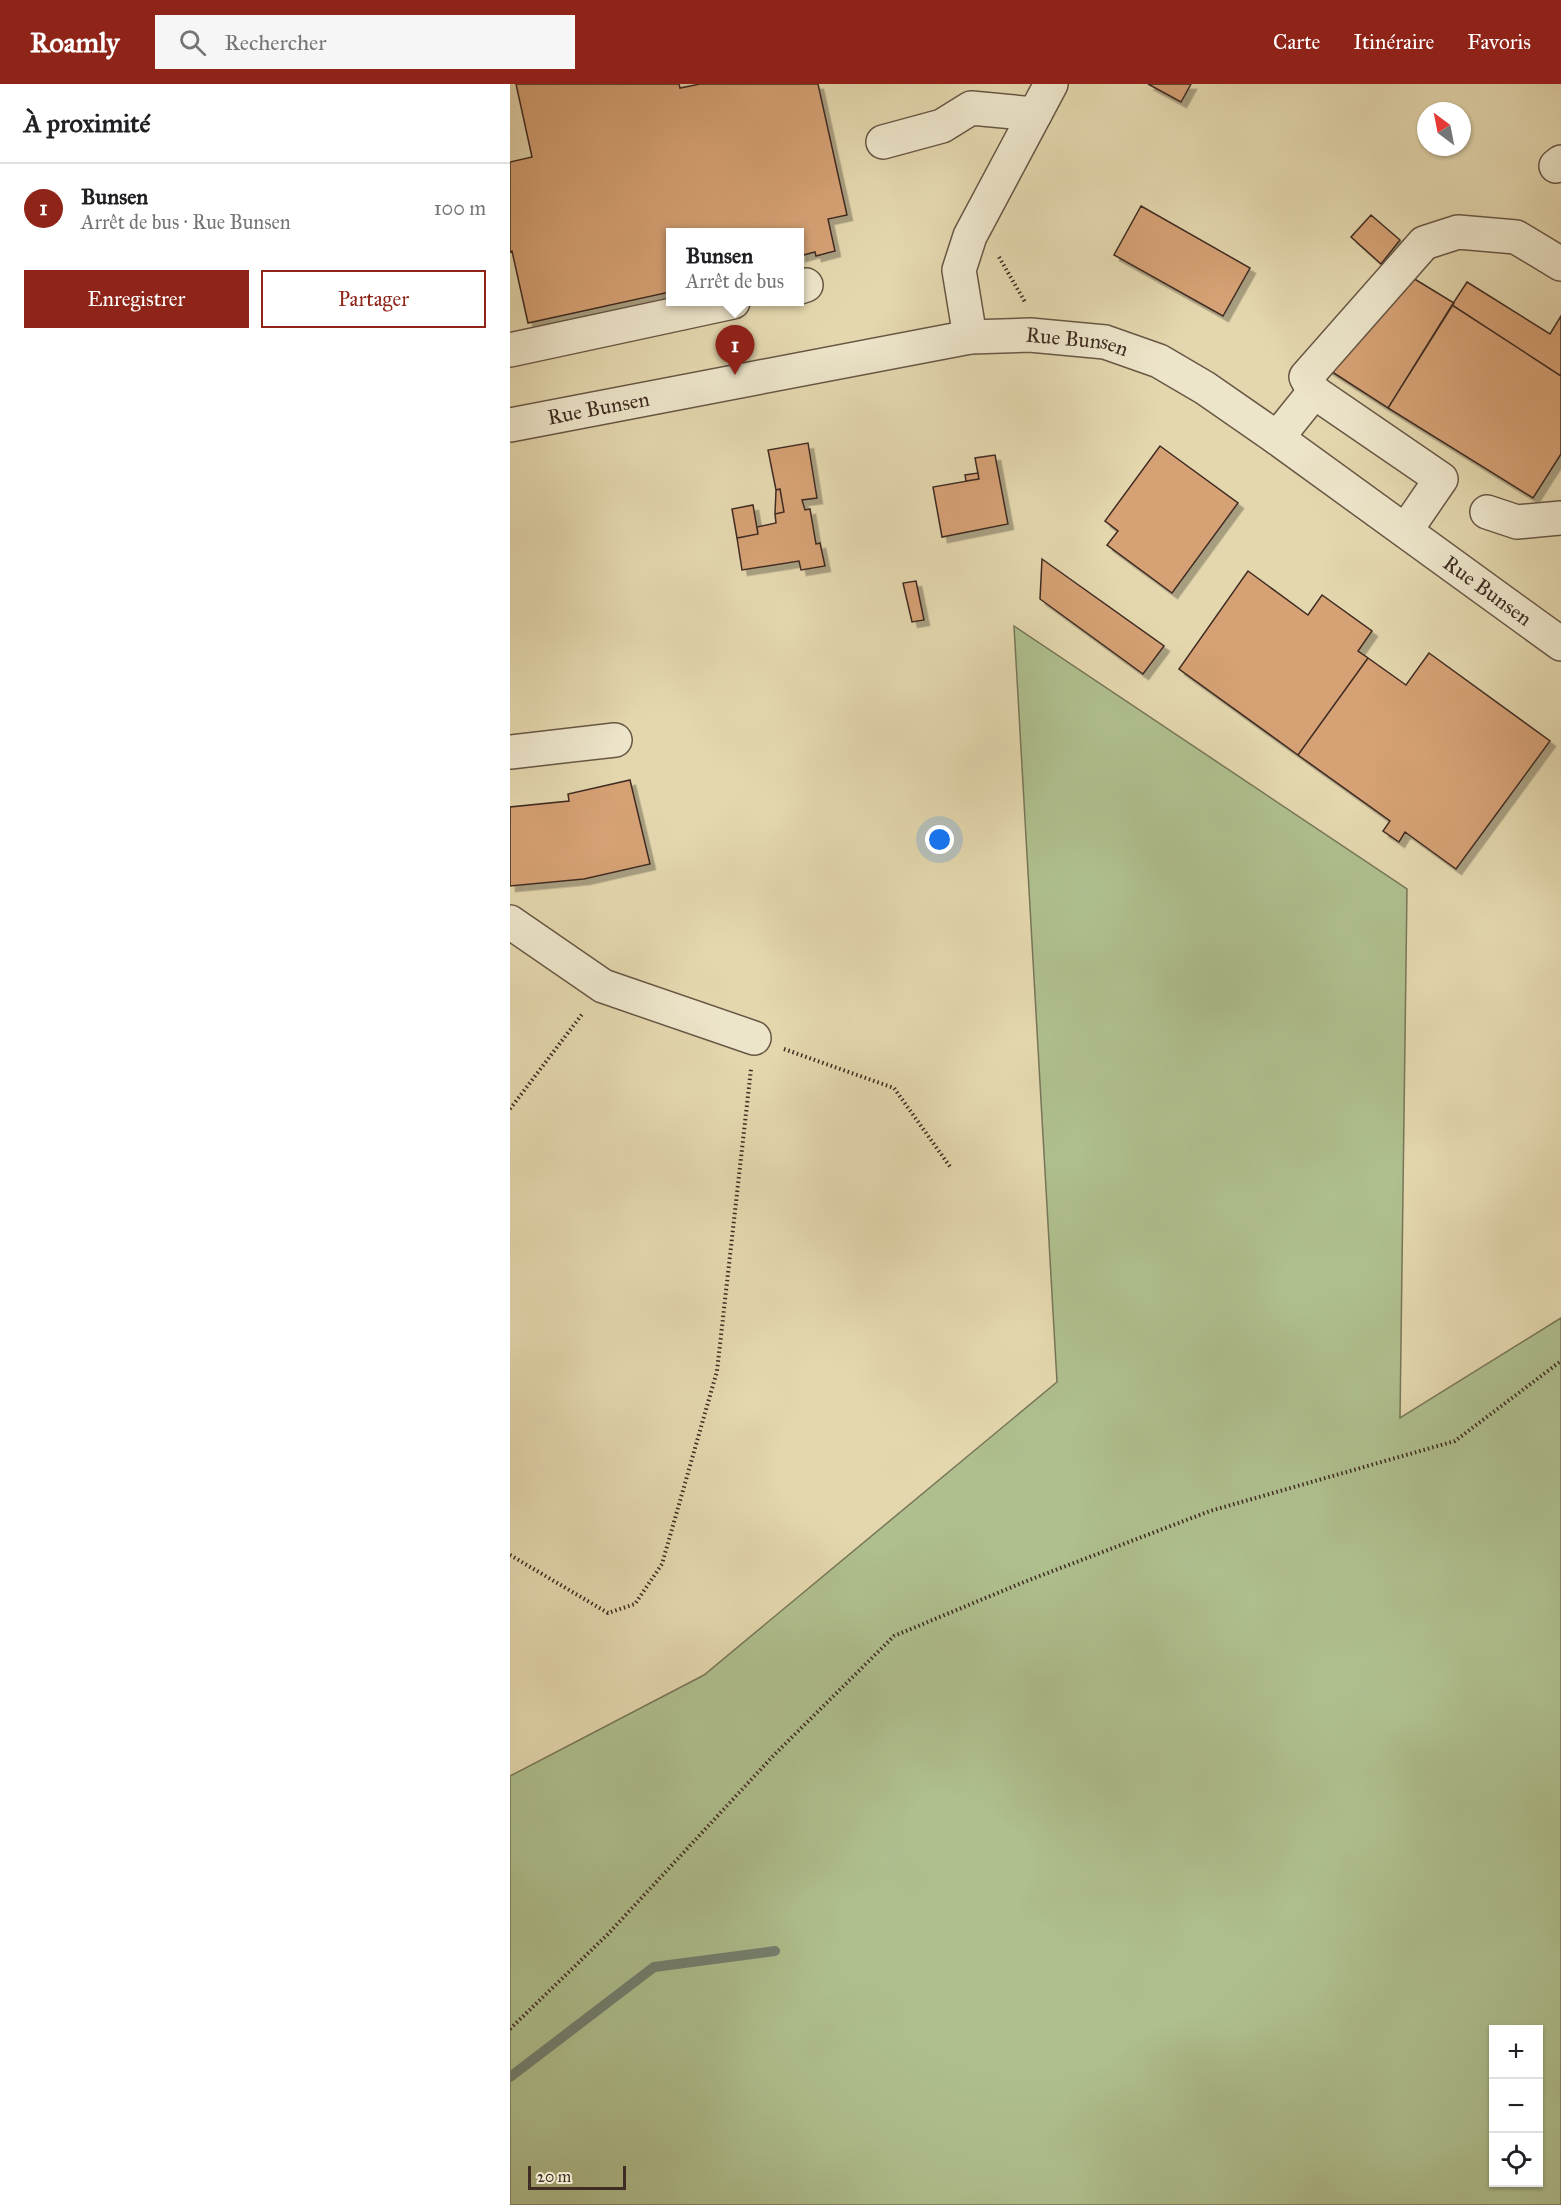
<!DOCTYPE html>
<html lang="fr">
<head>
<meta charset="utf-8">
<style>
  :root { --surface:#fff; --page:#f6f6f6; --text:#202124; --muted:#757577; --line:#e0e0e0; --accent:#8f2418 }
  body { margin:0; font-family:"IM FELL Great Primer",serif; background:var(--page); color:var(--text) }
  .controls { position:absolute; right:18px; bottom:18px; display:grid; overflow:hidden; border-radius:0px; box-shadow:0 2px 4px #0004 }
  .controls button { width:54px; height:54px; display:grid; place-items:center; padding:0; border:0; border-bottom:2px solid var(--line); background:var(--surface); color:var(--text); font:30px sans-serif }
  .compass { position:absolute; left:907px; top:18px; width:54px; height:54px; border-radius:50%; background:var(--surface); box-shadow:0 2px 4px #0004; rotate:328deg }
  .scale { position:absolute; left:18px; bottom:15px; width:98px; box-sizing:border-box; padding-left:6px; border:3px solid #3f2c22; border-top:0; font-size:16px; line-height:21px; white-space:nowrap; color:#3f2c22; -webkit-text-stroke:4px #ede5ca; paint-order:stroke }
  .you { position:absolute; left:430px; top:756px; width:21px; height:21px; margin:-15px; border:4px solid #fff; border-radius:50%; background:#1a73e8; box-shadow:0 0 0 9px #1a73e833 }
  .badge { display:grid; place-items:center; width:39px; height:39px; border-radius:50%; background:var(--accent); color:#fff; font-size:20px; font-weight:700 }
  .pin { position:absolute; translate:-50% -50px; filter:drop-shadow(0 2px 3px #0008) }
  .pin::after { content:''; position:absolute; top:32px; width:21px; height:18px; background:inherit; clip-path:polygon(0 0,100% 0,50% 100%) }
  .popup { position:absolute; left:156px; top:144px; width:138px; height:78px; box-sizing:border-box; display:grid; place-content:center; border-radius:0px; background:var(--surface); filter:drop-shadow(0 2px 4px #0005); font-size:20px; white-space:nowrap; color:var(--muted) }
  .popup b { font-size:22px; color:var(--text) }
  .popup::after { content:''; position:absolute; left:50%; top:100%; margin-left:-12px; border:12px solid transparent; border-top-color:var(--surface) }
  .list { margin:0; padding:0; list-style:none }
  h2 { display:flex; justify-content:space-between; align-items:center; height:78px; margin:0; padding:0 24px; font-size:26px }
  h2 small { font-size:20px; font-weight:400; color:var(--muted) }
  .list li { display:grid; grid-template-columns:39px 1fr auto; gap:18px; align-items:center; box-sizing:border-box; height:90px; padding:0 24px; border-top:2px solid var(--line) }
  .list b { display:block; font-size:22px; white-space:nowrap }
  .list p { margin:0; font-size:20px; white-space:nowrap; color:var(--muted) }
  .list em { font-size:20px; font-style:normal; color:var(--muted) }
  .actions { display:flex; gap:12px; padding:18px 24px }
  .actions a { flex:1; padding:14px 0; border:2px solid var(--accent); border-radius:0px; text-align:center; font-size:21px; color:var(--accent) }
  .actions .main { background:var(--accent); color:#fff }
  .icon { flex:none; width:33px; height:33px; fill:none; stroke:currentColor; stroke-width:2; stroke-linecap:round; stroke-linejoin:round }
  .map { position:relative; flex:none; width:1051px; height:2121px; overflow:hidden }
  header { display:flex; align-items:center; gap:36px; box-sizing:border-box; height:84px; padding:0 30px; background:var(--accent); color:#fff }
  header strong { font-size:28px }
  nav { display:flex; gap:33px; margin-inline-start:auto; font-size:21px }
  .search { width:420px; height:54px; background:var(--page); display:flex; align-items:center; gap:15px; box-sizing:border-box; padding:0 21px; border-radius:0px; color:var(--muted); font-size:22px }
  main { display:flex }
  aside { flex:1; background:var(--surface) }
  .map>svg:first-child { display:block }
</style>
</head>
<body>
<header>
<strong>Roamly</strong>
<div class="search"><svg class="icon" aria-label="search" viewBox="0 0 24 24"><circle cx="10" cy="10" r="6"/><path d="M15 15l6 6"/></svg>Rechercher</div>
<nav><a>Carte</a><a>Itinéraire</a><a>Favoris</a></nav>
</header>
<main>
<aside>
<h2>À proximité<small></small></h2>
<ul class="list">
<li><span class="badge">1</span><div><b>Bunsen</b><p>Arrêt de bus · Rue Bunsen</p></div><em>100 m</em></li>
</ul>
<div class="actions"><a class="main">Enregistrer</a><a>Partager</a></div>
</aside>
<div class="map">
<svg width="1051" height="2121" viewBox="0 0 1051 2121">
  <defs>
    <filter id="shadow"><feDropShadow dx="5.5" dy="5.5" stdDeviation="0" flood-color="#0004"/></filter>
  </defs>
  <rect width="100%" height="100%" fill="#e4d7ae"/>
  <filter id="stains"><feTurbulence type="fractalNoise" baseFrequency=".00333" numOctaves="4"/><feColorMatrix values="0 0 0 0 .2 0 0 0 0 .09 0 0 0 0 .02 0 0 0 .5 -.17"/></filter>
  <radialGradient id="worn" r=".72"><stop offset=".6" stop-color="#630" stop-opacity="0"/><stop offset="1" stop-color="#630" stop-opacity=".3"/></radialGradient>
  <!-- green -->
  <path fill="#afbf8e" stroke="#777658" stroke-width="1.5" fill-rule="evenodd" d="M 504,542 L 897,805 L 890,1334 L 1051,1234 L 1051,2121 L 0,2121 L 0,1692 L 194,1591 L 547,1298 ZM 984,1946 L 1028,1946 L 1028,2098 L 984,2098 Z"/>
  <g fill="none" stroke-linecap="round" stroke-linejoin="round">
    <!-- stream -->
    <path stroke="#748171" stroke-width="10" d="M 0,1993 L 144,1883 L 265,1867"/>
  </g>
  <!-- building -->
  <path fill="#d5a175" stroke="#3f2c22" stroke-width="1.5" filter="url(#shadow)" d="M 6,0 L 169,0 L 170,4 L 190,0 L 308,0 L 337,131 L 318,135 L 325,167 L 306,172 L 305,168 L 290,172 L 290,148 L 160,148 L 160,208 L 18,239 L 2,167 L 0,168 L 0,78 L 22,73 Z
    M 638,0 L 681,0 L 671,18 Z
    M 631,122 L 740,184 L 713,232 L 604,171 Z
    M 861,131 L 890,156 L 871,180 L 841,153 Z
    M 898,191 L 944,219 L 878,324 L 816,284 Z
    M 957,198 L 1040,250 L 1051,232 L 1051,292 L 942,221 Z
    M 942,221 L 1051,292 L 1051,370 L 1023,414 L 878,324 Z
    M 298,359 L 307,414 L 292,416 L 295,426 L 300,425 L 306,460 L 310,459 L 315,482 L 291,486 L 289,477 L 232,486 L 227,454 L 248,450 L 247,443 L 266,439 L 265,430 L 274,428 L 270,405 L 266,406 L 258,366 Z
    M 650,362 L 728,419 L 662,509 L 597,461 L 608,447 L 595,437 Z
    M 485,371 L 498,440 L 432,453 L 423,403 L 469,395 L 465,374 Z
    M 468,389 L 469,395 L 456,397 L 455,391 Z
    M 270,405 L 274,428 L 265,430 L 266,406 Z
    M 243,421 L 248,450 L 227,454 L 222,425 Z
    M 532,475 L 654,562 L 633,590 L 530,515 Z
    M 738,487 L 798,531 L 812,511 L 862,547 L 848,567 L 858,574 L 788,671 L 669,585 Z
    M 406,497 L 414,536 L 402,538 L 393,499 Z
    M 919,569 L 1040,657 L 946,785 L 895,748 L 889,758 L 873,747 L 880,737 L 788,671 L 858,574 L 896,601 Z
    M 120,696 L 140,780 L 74,795 L 0,802 L 0,723 L 59,717 L 58,710 Z"/>
  <g fill="none" stroke-linecap="round" stroke-linejoin="round">
    <!-- minor casing -->
    <g stroke="#685745" stroke-width="36">
      <g id="minor">
        <path d="M 373,58 L 432,42 L 461,24 L 525,30"/>
        <path d="M 1046,82 L 1051,78"/>
        <path d="M 290,203 L 296,201"/>
        <path d="M 460,253 L 449,186 L 460,152 L 541,0"/>
        <path d="M 0,266 L 223,218"/>
        <path d="M 804,308 L 931,395 L 896,446"/>
        <path id="s1" d="M 0,341 L 460,253 L 520,251 L 595,258 L 649,277 L 695,304 L 767,354 L 1051,560"/>
        <path d="M 767,354 L 804,308 L 796,293 L 914,159 L 948,148 L 1006,153 L 1051,180"/>
        <path d="M 977,428 L 1007,438 L 1051,434"/>
        <path d="M 0,668 L 105,656"/>
        <path d="M 0,838 L 93,902 L 244,954"/>
      </g>
    </g>
    <!-- path -->
    <path stroke="#3f2c22" stroke-width="4" stroke-dasharray="1.5 3" stroke-linecap="butt" d="M 489,173 L 515,218
      M 274,965 L 384,1004 L 441,1084
      M 0,1025 L 73,929
      M 0,1471 L 98,1529 L 125,1520 L 152,1480 L 207,1287 L 241,985
      M 0,1945 L 98,1850 L 264,1671 L 384,1552 L 514,1498 L 700,1427 L 945,1357 L 1051,1277"/>
    <!-- minor -->
    <use href="#minor" stroke="#ede5ca" stroke-width="33"/>
  </g>
  <g text-anchor="middle" stroke-width="6" stroke-linejoin="round" paint-order="stroke">
    <!-- street labels -->
    <g font-size="21" fill="#3f2c22" stroke="#ede5ca">
      <text dy="7" stroke="none"><textPath href="#s1" startOffset="576">Rue Bunsen</textPath></text>
      <text dy="7" stroke="none"><textPath href="#s1" startOffset="90">Rue Bunsen</textPath></text>
      <text dy="7" stroke="none"><textPath href="#s1" startOffset="1062">Rue Bunsen</textPath></text>
    </g>
  </g>
  <rect width="100%" height="100%" filter="url(#stains)"/>
  <rect width="100%" height="100%" fill="url(#worn)"/>
</svg>
<div class="controls">
<button>+</button>
<button>−</button>
<button><svg class="icon" aria-label="locate" viewBox="0 0 24 24"><circle cx="12" cy="12" r="6"/><path d="M12 2v4M12 18v4M2 12h4M18 12h4"/></svg></button>
</div>
<svg class="compass" viewBox="-18 -18 36 36"><path d="M0-13l5 13h-10z" fill="#e53935"/><path d="M0 13l5-13h-10z" fill="#757577"/></svg>
<div class="scale">20 m</div>
<div class="you"></div>
<div class="pin badge" style="left:225px;top:291px">1</div>
<div class="popup"><b>Bunsen</b>Arrêt de bus</div>
</div>
</main>
</body>
</html>
